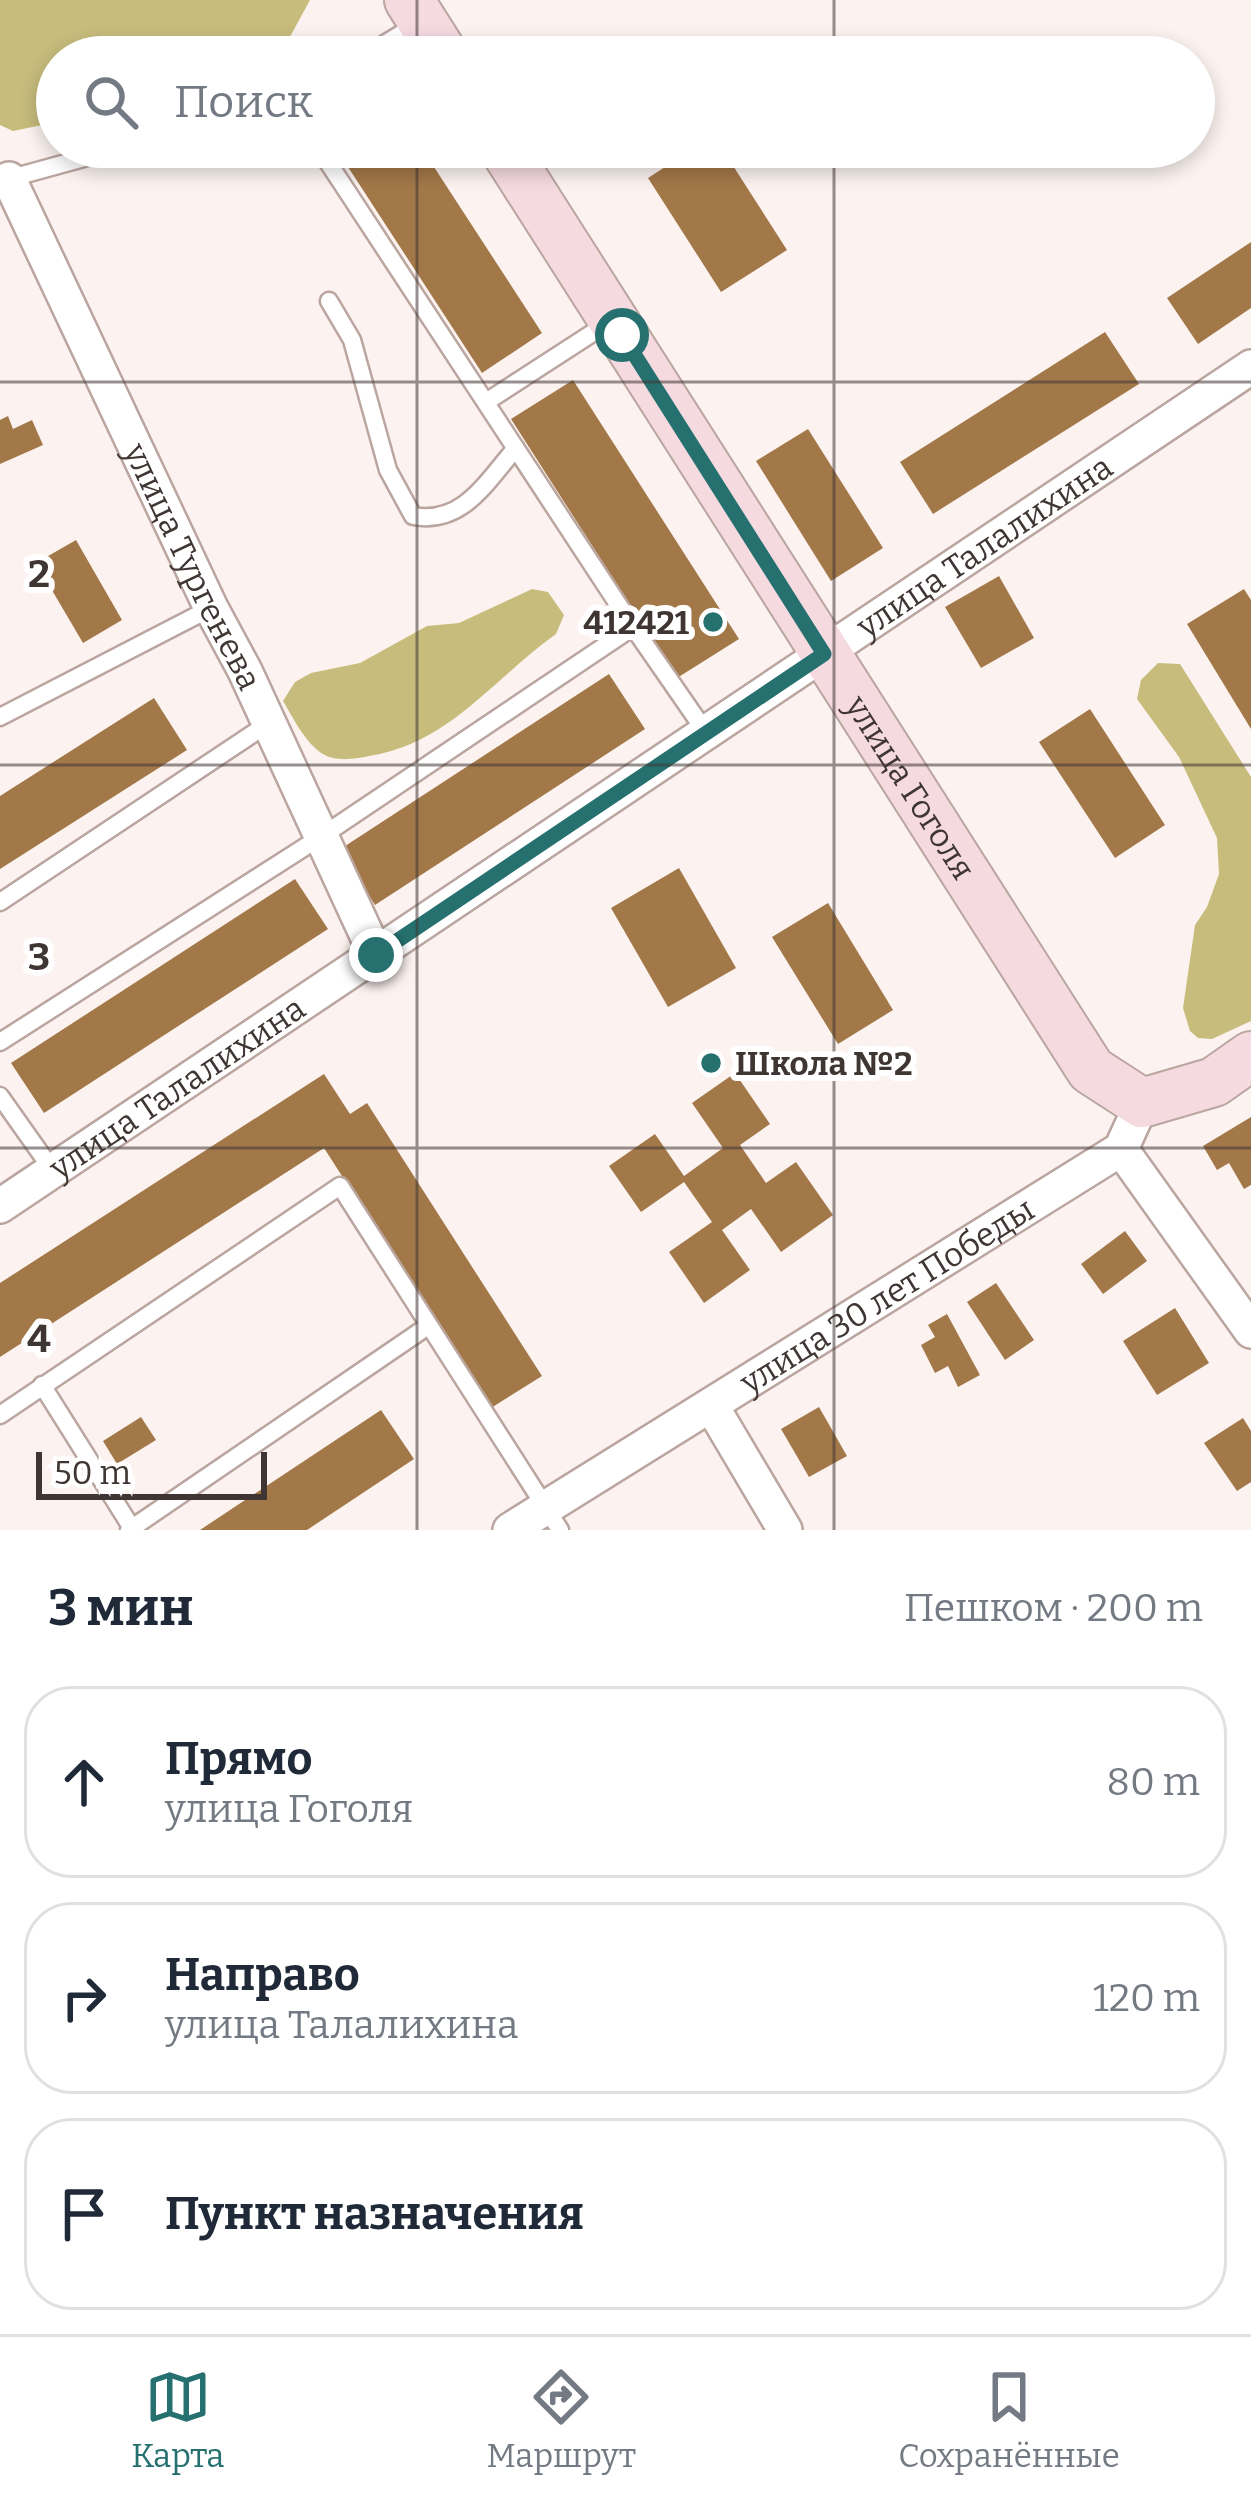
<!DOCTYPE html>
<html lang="ru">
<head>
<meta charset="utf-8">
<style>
  :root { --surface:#fff; --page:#f6f6f7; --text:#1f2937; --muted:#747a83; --line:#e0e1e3; --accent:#267170 }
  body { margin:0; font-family:Bitter,serif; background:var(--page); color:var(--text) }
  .scale { position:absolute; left:36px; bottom:30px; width:231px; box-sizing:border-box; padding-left:12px; border:6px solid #3f3634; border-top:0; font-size:33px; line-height:42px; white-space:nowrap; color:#3f3634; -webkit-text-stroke:9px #fff; paint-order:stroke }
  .stop { position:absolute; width:36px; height:36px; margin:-27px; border:9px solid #267170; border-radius:50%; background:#fff }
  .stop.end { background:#267170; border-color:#fff; box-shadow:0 3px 12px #0008 }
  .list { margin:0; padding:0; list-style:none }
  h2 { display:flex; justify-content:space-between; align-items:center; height:156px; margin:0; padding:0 48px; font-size:51px }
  h2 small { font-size:39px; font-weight:400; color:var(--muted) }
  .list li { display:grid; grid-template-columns:78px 1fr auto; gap:36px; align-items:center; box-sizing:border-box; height:192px; margin:0 24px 24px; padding:0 24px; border:3px solid var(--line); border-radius:48px }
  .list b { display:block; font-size:45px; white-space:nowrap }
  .list p { margin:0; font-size:39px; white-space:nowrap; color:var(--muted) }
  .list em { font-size:39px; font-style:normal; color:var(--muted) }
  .icon { flex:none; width:66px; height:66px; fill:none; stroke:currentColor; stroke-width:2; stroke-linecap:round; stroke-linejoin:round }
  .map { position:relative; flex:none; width:1251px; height:1530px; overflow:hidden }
  .search { position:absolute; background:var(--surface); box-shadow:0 6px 18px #0003; left:36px; right:36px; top:36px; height:132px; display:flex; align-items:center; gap:30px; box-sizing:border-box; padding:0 42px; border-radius:66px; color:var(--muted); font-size:45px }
  .sheet { height:804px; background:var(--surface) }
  nav { display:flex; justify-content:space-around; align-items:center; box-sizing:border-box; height:168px; border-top:3px solid var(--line); background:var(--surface); font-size:33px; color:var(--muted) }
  nav a { display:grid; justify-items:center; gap:6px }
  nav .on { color:var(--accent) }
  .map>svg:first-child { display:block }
</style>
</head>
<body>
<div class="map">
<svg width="1251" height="1530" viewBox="0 0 1251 1530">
  <rect width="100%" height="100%" fill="#fcf3f0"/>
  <!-- forest -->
  <path fill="#c7bc7c" d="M 0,0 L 310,0 L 291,35 L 268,57 L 57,57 L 57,122 L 13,131 L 0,125 Z
    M 532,589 L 548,592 L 564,615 L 556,634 C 494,678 449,744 369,756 C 355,759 336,762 323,754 C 306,744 293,718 283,701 L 295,682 L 311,673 L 360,663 L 427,626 L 459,623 Z
    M 1158,663 L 1180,664 L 1251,777 L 1251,1021 L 1212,1039 L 1198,1038 L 1190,1031 L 1183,1008 L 1195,925 L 1207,907 L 1219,874 L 1217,838 L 1179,757 L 1137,699 L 1141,680 Z"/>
  <!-- building -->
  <path fill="#a37849" d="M 335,147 L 421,147 L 542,333 L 482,373 Z
    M 696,147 L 721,147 L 787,250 L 721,292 L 648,178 Z
    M 1251,242 L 1251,308 L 1198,344 L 1167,298 Z
    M 1105,332 L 1139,384 L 933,514 L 900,462 Z
    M 573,380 L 739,639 L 677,678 L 511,419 Z
    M 8,416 L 13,429 L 32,420 L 43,445 L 0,464 L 0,420 Z
    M 808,429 L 883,548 L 831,581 L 756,461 Z
    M 76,540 L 122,620 L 83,643 L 36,563 Z
    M 999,576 L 1034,638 L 981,668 L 945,607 Z
    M 1244,589 L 1251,600 L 1251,729 L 1187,624 Z
    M 609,674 L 645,729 L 375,905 L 339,850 Z
    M 154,698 L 187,750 L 0,869 L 0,796 Z
    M 1090,709 L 1165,825 L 1115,858 L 1039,742 Z
    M 679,868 L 736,968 L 668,1007 L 611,908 Z
    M 295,879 L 328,929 L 44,1113 L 11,1063 Z
    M 828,903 L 893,1010 L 838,1044 L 772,937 Z
    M 735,1073 L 770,1124 L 740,1145 L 766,1183 L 796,1162 L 833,1215 L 781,1252 L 751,1209 L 722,1230 L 750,1270 L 704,1303 L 669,1252 L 712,1222 L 684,1182 L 641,1212 L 609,1166 L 655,1134 L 684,1176 L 723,1148 L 692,1103 Z
    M 324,1074 L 350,1114 L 367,1103 L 542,1376 L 491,1408 L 324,1148 L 0,1357 L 0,1283 Z
    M 1251,1117 L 1251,1185 L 1244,1189 L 1229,1163 L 1217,1170 L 1203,1146 Z
    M 1125,1231 L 1147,1261 L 1103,1294 L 1081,1264 Z
    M 996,1283 L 1034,1340 L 1005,1360 L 967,1302 Z
    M 1175,1308 L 1209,1363 L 1157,1395 L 1123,1341 Z
    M 947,1314 L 980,1375 L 958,1387 L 948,1366 L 935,1373 L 921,1345 L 935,1337 L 928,1325 Z
    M 819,1407 L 847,1456 L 809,1477 L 781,1429 Z
    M 381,1410 L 414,1459 L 307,1530 L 200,1530 Z
    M 141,1417 L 156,1440 L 117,1464 L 103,1441 Z
    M 1243,1418 L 1251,1431 L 1251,1482 L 1237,1491 L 1204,1443 Z"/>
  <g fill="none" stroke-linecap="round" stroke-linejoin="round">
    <!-- lane casing -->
    <g stroke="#baa59f" stroke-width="21">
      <path id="lane" d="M 363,57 L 419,23
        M 4,180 L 124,147
        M 329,301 L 352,340 L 388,470 L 413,516 C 463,525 486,482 516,448
        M 486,402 L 611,321
        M 633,627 L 705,731
        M 0,717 L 211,608
        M 0,902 L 269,723
        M 0,1042 L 322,836 L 633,627 L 318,147
        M 0,1096 L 53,1171
        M 42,1385 L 130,1525
        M 0,1415 L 340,1186 L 560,1530
        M 129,1530 L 428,1326"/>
    </g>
    <!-- street casing -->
    <g stroke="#baa59f" stroke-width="38">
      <g id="street">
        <path id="s1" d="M 9,179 L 211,608 L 245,671 L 376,955"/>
        <path d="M 1121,1149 L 1251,1331"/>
        <path id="s2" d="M 0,1206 L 1251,367"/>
        <path d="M 711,1405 L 785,1530"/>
        <path id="s3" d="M 510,1530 L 1121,1149 L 1142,1103"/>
      </g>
    </g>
    <!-- secondary casing -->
    <g stroke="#baa59f" stroke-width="52">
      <g id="secondary">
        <path d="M 409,0 L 445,57"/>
        <path id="s4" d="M 503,147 L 1091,1070 L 1142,1103 L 1214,1082 L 1251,1056"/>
      </g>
    </g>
    <!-- lane -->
    <use href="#lane" stroke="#fff" stroke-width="16"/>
    <!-- street -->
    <use href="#street" stroke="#fff" stroke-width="33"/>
    <!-- secondary -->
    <use href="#secondary" stroke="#f5dae0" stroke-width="48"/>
  </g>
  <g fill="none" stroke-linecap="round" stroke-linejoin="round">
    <!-- route -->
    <path stroke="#267170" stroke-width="15" d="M 376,955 L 824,654 L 622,335"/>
  </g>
  <!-- grid -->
  <path fill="none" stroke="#3f3634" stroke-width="3" stroke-opacity="0.55" d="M 417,0 L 417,57M 834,0 L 834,57M 417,147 L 417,1530M 834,147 L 834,1530M 0,382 L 1251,382M 0,765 L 1251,765M 0,1148 L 1251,1148"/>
  <!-- markers -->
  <g fill="#267170" stroke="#fff" stroke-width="4.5">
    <circle cx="713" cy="622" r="12"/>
    <circle cx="711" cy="1063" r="12"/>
  </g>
  <g text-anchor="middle" stroke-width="12" stroke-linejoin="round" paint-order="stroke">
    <!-- street labels -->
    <g font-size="33" fill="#3f3634" stroke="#fff">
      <text dy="12" stroke="none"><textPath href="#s2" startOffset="1185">улица Талалихина</textPath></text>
      <text dy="12" stroke="none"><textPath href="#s1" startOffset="429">улица Тургенева</textPath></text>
      <text dy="12" stroke="none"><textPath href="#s4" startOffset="759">улица Гоголя</textPath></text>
      <text dy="12" stroke="none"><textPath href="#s2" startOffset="213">улица Талалихина</textPath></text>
      <text dy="12" stroke="none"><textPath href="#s3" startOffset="444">улица 30 лет Победы</textPath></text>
    </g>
    <!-- poi labels -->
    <g font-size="33" font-weight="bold" fill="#3f3634" stroke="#fff" text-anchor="end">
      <text x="689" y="634">412421</text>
      <text x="735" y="1075" text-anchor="start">Школа №2</text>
    </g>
  </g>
  <g font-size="39" text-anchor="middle" font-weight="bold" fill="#3f3634" stroke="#fff" stroke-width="12" stroke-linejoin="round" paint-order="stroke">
    <text x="39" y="587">2</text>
    <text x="39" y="970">3</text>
    <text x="39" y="1352">4</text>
  </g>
</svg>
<div class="scale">50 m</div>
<div class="stop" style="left:622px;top:335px"></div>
<div class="stop end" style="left:376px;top:955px"></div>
<div class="search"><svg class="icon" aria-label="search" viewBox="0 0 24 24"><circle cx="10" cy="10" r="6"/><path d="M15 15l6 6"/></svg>Поиск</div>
</div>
<section class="sheet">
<h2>3 мин<small>Пешком · 200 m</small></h2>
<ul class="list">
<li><svg class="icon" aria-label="ahead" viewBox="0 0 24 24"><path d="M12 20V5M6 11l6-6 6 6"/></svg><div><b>Прямо</b><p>улица Гоголя</p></div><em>80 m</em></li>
<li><svg class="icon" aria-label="right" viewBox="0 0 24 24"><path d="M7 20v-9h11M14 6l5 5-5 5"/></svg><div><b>Направо</b><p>улица Талалихина</p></div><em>120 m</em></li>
<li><svg class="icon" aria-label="arrive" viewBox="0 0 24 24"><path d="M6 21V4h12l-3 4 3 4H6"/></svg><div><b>Пункт назначения</b></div></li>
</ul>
</section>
<nav>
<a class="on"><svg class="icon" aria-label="map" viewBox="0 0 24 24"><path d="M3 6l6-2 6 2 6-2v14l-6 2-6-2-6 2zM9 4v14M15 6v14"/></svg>Карта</a>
<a><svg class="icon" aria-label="directions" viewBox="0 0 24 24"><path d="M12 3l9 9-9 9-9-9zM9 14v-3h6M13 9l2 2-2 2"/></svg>Маршрут</a>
<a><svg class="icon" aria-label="saved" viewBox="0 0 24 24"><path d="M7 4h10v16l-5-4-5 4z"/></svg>Сохранённые</a>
</nav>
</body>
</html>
